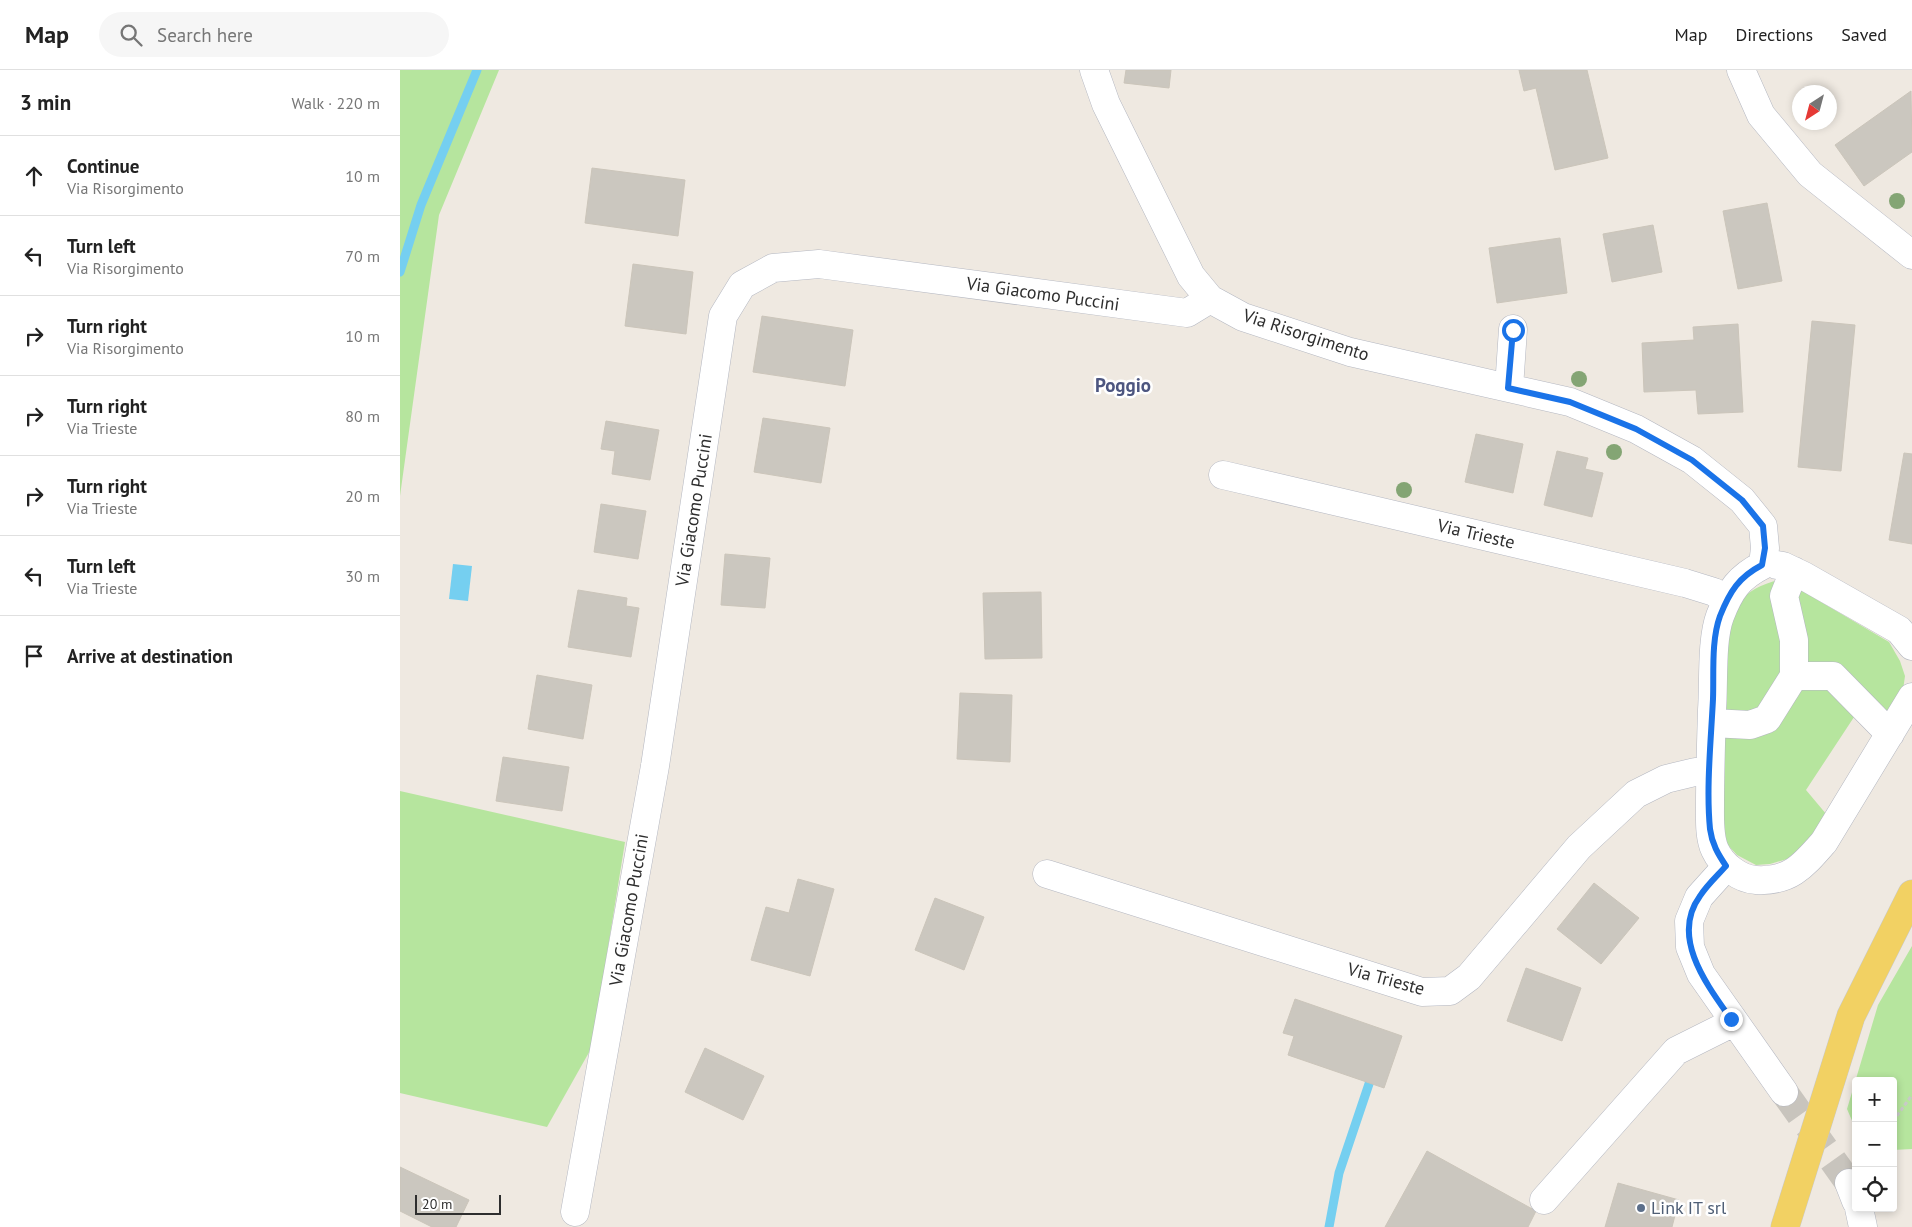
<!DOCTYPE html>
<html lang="en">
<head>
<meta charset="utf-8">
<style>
  :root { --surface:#fff; --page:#f6f6f6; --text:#222; --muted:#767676; --line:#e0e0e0 }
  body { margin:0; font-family:"PT Sans",sans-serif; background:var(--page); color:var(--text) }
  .controls { position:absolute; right:15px; bottom:15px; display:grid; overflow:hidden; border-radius:5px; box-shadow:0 2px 8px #0003 }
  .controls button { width:45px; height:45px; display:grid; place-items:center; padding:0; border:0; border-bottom:1px solid var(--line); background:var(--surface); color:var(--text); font:25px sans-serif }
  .compass { position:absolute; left:1392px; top:15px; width:45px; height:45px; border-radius:50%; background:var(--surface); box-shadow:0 2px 8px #0003; rotate:216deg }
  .scale { position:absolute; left:15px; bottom:12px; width:86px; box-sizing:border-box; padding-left:5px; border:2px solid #2e2e2e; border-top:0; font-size:14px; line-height:18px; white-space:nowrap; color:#2e2e2e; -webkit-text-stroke:4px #fff; paint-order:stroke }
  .stop { position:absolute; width:15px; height:15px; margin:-11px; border:4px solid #1a73e8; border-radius:50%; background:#fff }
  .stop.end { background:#1a73e8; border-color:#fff; box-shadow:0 1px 5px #0008 }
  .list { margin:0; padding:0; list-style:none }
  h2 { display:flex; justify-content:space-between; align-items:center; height:65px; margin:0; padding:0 20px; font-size:21px }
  h2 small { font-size:16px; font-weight:400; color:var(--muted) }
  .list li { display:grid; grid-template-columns:32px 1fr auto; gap:15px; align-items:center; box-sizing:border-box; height:80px; padding:0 20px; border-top:1px solid var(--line) }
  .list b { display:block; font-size:19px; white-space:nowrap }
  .list p { margin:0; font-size:16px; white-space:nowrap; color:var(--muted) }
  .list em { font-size:16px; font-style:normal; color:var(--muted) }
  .icon { flex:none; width:28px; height:28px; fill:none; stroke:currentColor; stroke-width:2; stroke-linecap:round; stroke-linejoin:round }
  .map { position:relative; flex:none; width:1512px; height:1157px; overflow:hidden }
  header { display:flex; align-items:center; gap:30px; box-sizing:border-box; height:70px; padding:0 25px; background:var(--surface); border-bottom:1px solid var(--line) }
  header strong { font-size:24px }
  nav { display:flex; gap:28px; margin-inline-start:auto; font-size:18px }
  .search { width:350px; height:45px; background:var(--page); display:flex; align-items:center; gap:12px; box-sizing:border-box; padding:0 18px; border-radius:28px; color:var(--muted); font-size:19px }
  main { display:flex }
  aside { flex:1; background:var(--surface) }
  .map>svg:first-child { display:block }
</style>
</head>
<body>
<header>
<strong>Map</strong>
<div class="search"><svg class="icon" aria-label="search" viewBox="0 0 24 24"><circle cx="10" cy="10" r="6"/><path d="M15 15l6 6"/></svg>Search here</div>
<nav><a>Map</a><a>Directions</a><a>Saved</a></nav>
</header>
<main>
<aside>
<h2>3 min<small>Walk · 220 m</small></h2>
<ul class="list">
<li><svg class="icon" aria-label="ahead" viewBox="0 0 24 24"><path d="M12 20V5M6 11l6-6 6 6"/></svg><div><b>Continue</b><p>Via Risorgimento</p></div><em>10 m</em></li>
<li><svg class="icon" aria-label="left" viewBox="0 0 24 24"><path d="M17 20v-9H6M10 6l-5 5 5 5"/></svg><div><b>Turn left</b><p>Via Risorgimento</p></div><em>70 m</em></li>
<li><svg class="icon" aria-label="right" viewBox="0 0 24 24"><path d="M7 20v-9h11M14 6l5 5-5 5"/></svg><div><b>Turn right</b><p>Via Risorgimento</p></div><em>10 m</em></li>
<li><svg class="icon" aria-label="right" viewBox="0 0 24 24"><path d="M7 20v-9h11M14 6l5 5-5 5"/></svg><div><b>Turn right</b><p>Via Trieste</p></div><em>80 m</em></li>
<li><svg class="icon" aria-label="right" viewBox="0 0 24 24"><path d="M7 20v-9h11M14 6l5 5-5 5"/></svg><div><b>Turn right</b><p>Via Trieste</p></div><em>20 m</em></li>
<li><svg class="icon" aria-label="left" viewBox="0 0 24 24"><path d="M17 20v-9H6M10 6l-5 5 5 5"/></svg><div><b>Turn left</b><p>Via Trieste</p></div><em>30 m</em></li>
<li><svg class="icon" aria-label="arrive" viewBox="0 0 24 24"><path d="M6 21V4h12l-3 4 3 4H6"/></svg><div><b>Arrive at destination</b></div></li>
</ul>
</aside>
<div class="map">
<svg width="1512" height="1157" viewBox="0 0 1512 1157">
  <rect width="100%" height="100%" fill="#efe9e1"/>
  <!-- green -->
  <path fill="#b6e59e" d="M 0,0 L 99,0 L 39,145 L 0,426 Z
    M 1382,509 L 1489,572 L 1500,591 L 1505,606 L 1502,627 L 1479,662 L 1458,641 L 1406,720 L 1427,745 L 1401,779 L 1387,789 L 1370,794 L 1356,795 L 1337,785 L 1325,772 L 1320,757 L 1328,575 C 1334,533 1340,520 1382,509 Z
    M 0,721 L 225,772 L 192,977 L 147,1057 L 0,1023 Z
    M 1512,876 L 1512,1079 L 1493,1080 L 1493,1011 L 1456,1011 L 1456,1060 L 1447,1039 L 1478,935 Z"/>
  <!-- water -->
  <path fill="#75cff0" d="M 53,494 L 72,496 L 68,531 L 49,529 Z"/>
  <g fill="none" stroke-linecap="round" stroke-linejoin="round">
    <!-- stream -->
    <path stroke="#75cff0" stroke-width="9" d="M 0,202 L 21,135 L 77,0
      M 929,1157 L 939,1103 L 972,1005"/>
  </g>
  <!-- building -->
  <path fill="#cbc7bf" stroke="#cbc5ba" d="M 726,0 L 771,0 L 769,18 L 724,13 Z
    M 1119,0 L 1187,0 L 1208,88 L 1155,100 L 1136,18 L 1124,21 Z
    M 1511,21 L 1512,82 L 1464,116 L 1435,75 Z
    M 192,98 L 285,110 L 278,166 L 185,153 Z
    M 1367,133 L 1382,211 L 1338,219 L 1323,141 Z
    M 1253,155 L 1262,202 L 1212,212 L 1203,164 Z
    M 1160,168 L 1167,223 L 1097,233 L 1089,178 Z
    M 233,194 L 293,202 L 286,264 L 225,256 Z
    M 362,246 L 453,260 L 445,316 L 353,302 Z
    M 1412,251 L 1455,255 L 1441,401 L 1398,397 Z
    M 1338,254 L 1343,342 L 1298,344 L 1296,320 L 1244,322 L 1242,273 L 1294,270 L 1293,257 Z
    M 363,348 L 430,358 L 421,413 L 354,402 Z
    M 206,351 L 259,360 L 250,410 L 212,404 L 215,381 L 201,379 Z
    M 1076,364 L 1123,374 L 1113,423 L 1065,412 Z
    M 1157,381 L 1188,388 L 1185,399 L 1203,403 L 1192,447 L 1144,435 Z
    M 1504,383 L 1512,384 L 1512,474 L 1489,470 Z
    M 201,434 L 246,441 L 238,489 L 194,482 Z
    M 325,484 L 370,488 L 365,538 L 321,535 Z
    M 178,520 L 227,528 L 226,536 L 239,538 L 231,587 L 168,577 Z
    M 641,522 L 642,588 L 585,589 L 583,523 Z
    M 137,605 L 192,615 L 183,669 L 128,659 Z
    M 560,623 L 612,625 L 610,692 L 557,689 Z
    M 103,687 L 169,697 L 162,741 L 96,731 Z
    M 398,809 L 434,819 L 410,906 L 351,890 L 366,837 L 389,843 Z
    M 1194,813 L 1239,848 L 1201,894 L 1157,859 Z
    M 535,828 L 584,847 L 564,900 L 515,880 Z
    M 1126,898 L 1181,918 L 1162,971 L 1107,951 Z
    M 895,929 L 1002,966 L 984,1018 L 888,985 L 894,966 L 883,963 Z
    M 305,978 L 364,1006 L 343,1050 L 285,1022 Z
    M 1027,1081 L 1136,1141 L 1128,1157 L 985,1157 Z
    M 0,1097 L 69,1130 L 56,1157 L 32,1157 L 0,1141 Z
    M 1218,1113 L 1279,1130 L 1272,1157 L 1205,1157 Z"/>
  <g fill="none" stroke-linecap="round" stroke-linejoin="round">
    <!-- minor-tunnel -->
    <path stroke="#c8c4bd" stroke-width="28" stroke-dasharray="28 14" stroke-linecap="butt" d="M 1384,1022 L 1449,1113"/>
    <!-- minor casing -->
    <g stroke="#b4b7c1" stroke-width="29">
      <path id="minor" d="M 694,0 L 706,34 L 791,206 L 810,229 L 843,247 L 950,282 L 1170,332 L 1236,359 L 1292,390 L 1342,430 L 1363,456 L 1365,478 L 1363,495
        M 1341,0 L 1361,45 L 1410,104 L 1512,185
        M 1109,318 L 1113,259
        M 823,405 L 1285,513 L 1314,522 L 1327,530
        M 1363,495 C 1339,507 1330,520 1320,546 C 1311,570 1314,613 1312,640 C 1311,672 1310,703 1310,735 C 1310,750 1309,767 1315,780 C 1322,795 1339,809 1356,810 C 1390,812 1403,796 1424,772 L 1512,627
        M 1377,495 L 1383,496 L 1404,506 L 1499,560 L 1512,576
        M 1394,606 L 1433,606 L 1490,664
        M 1312,653 L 1350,655 L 1367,649 L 1394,606 L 1394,570 L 1384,526 L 1394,501
        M 1326,797 L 1299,827 L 1289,851 L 1290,877 L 1301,904 L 1384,1022
        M 647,804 L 1022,922 L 1050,921 L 1069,907 L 1179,777 L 1236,724 L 1266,709 L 1295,702 L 1310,703
        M 1449,1113 L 1456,1131
        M 1144,1130 L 1276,981 L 1334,952
        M 1459,1138 L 1463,1157
        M 175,1142 L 255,696 L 323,246 L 342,215 L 373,198 L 419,194 L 787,243 L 810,229"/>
    </g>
    <!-- major casing -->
    <g stroke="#c9c9c9" stroke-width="29">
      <path id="major" d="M 1385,1157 L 1451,946 L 1512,824"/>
    </g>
    <!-- path -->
    <path stroke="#c9c9c9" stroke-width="3" stroke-dasharray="4 2.5" stroke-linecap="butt" d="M 1493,1051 L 1512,1025"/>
    <!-- minor -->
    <use href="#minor" stroke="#fff" stroke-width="28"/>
    <!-- major -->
    <use href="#major" stroke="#f2d163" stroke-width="28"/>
  </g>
  <!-- trees -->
  <g fill="#84a574">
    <circle cx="1497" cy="131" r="8"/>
    <circle cx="1179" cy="309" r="8"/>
    <circle cx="1214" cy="382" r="8"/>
    <circle cx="1004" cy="420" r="8"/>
  </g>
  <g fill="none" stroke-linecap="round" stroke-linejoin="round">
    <!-- route -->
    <path stroke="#1a73e8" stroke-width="6" d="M 1113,260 L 1108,318 L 1170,332 L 1236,359 L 1292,390 L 1342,430 L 1363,456 L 1365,478 L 1362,495 C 1339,507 1330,521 1320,546 C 1311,571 1314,603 1313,629 C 1311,670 1306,718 1310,759 C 1312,774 1318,784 1326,796 C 1317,806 1307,815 1300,826 C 1270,867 1307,915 1331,949"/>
  </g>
  <!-- markers -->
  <circle fill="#5c6f8a" stroke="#fff" stroke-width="2" cx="1241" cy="1138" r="5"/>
  <g text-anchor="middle" stroke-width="5" stroke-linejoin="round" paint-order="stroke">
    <!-- street labels -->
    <g font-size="18" fill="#2e2e2e" stroke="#fff">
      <text transform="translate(643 224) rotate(8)" y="6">Via Giacomo Puccini</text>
      <text transform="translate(906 265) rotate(18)" y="6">Via Risorgimento</text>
      <text transform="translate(294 440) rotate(-81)" y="6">Via Giacomo Puccini</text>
      <text transform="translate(1076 464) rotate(13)" y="6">Via Trieste</text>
      <text transform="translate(229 840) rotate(-80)" y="6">Via Giacomo Puccini</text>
      <text transform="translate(986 909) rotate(15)" y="6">Via Trieste</text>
    </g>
    <!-- service labels -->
    <g font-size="18" fill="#4e5e75" stroke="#fff" text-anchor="start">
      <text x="1251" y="1144">Link IT srl</text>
    </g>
    <!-- neighbourhood labels -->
    <g font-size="19" font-weight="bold" fill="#4d5680" stroke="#fff">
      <text x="723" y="322">Poggio</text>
    </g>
  </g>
</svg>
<div class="controls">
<button>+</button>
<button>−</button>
<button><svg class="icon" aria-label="locate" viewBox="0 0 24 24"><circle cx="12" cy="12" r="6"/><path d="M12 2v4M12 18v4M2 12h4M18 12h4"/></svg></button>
</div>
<svg class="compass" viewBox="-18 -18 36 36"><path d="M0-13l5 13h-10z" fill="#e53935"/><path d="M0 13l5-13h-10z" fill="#767676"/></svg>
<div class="scale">20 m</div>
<div class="stop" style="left:1113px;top:260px"></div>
<div class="stop end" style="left:1331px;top:949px"></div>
</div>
</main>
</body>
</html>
